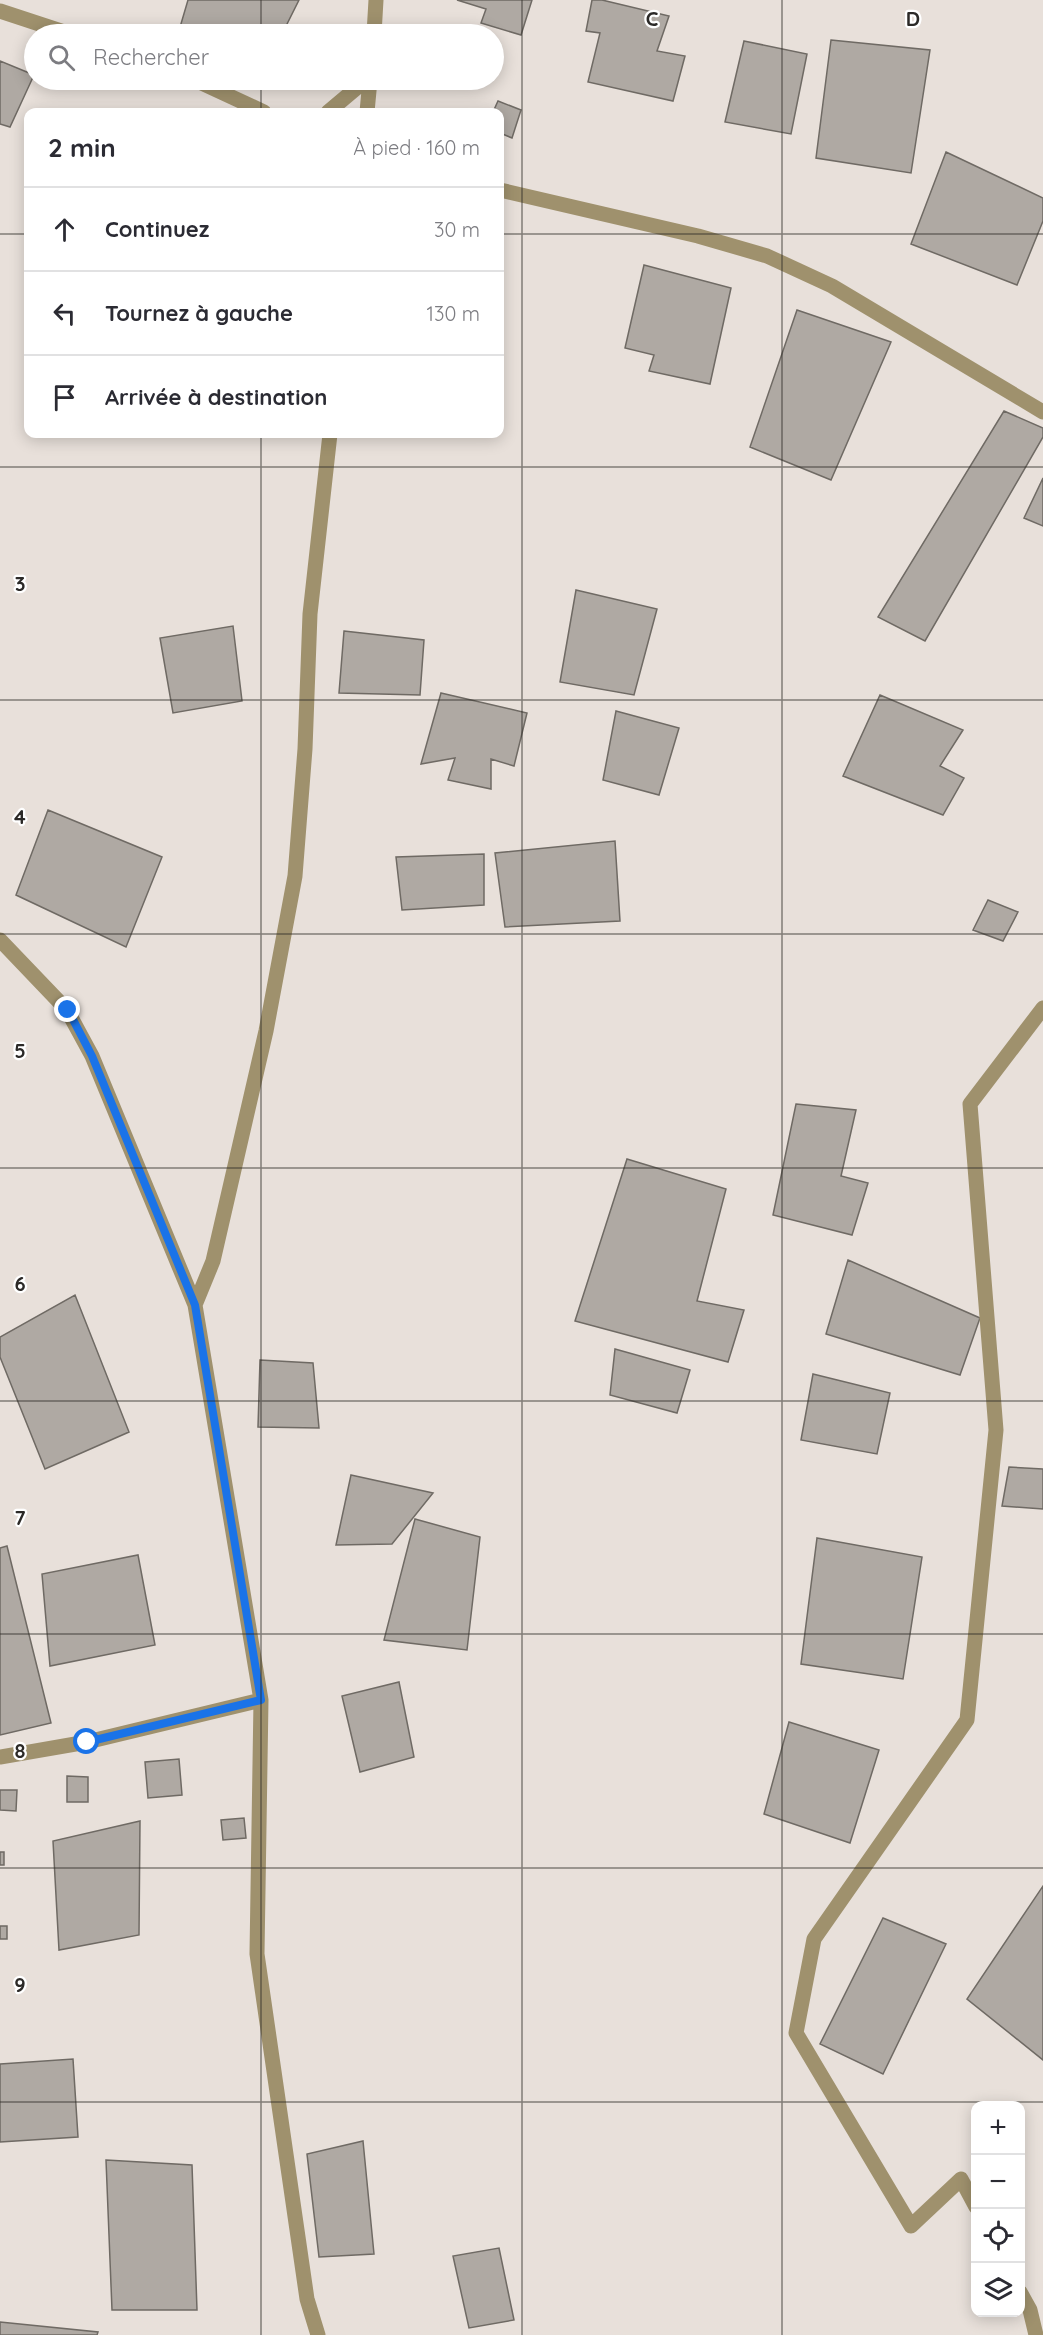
<!DOCTYPE html>
<html lang="fr">
<head>
<meta charset="utf-8">
<style>
  :root { --surface:#fff; --page:#f7f7f7; --text:#2b2b33; --muted:#7c7c81; --line:#e1e1e2 }
  body { margin:0; font-family:Quicksand,sans-serif; background:var(--page); color:var(--text) }
  .controls { position:absolute; right:18px; bottom:18px; display:grid; overflow:hidden; border-radius:12px; box-shadow:0 3px 15px #0003 }
  .controls button { width:54px; height:54px; display:grid; place-items:center; padding:0; border:0; border-bottom:2px solid var(--line); background:var(--surface); color:var(--text); font:30px sans-serif }
  .stop { position:absolute; width:18px; height:18px; margin:-14px; border:4px solid #1a73e8; border-radius:50%; background:#fff }
  .stop.end { background:#1a73e8; border-color:#fff; box-shadow:0 2px 6px #0008 }
  .list { margin:0; padding:0; list-style:none }
  h2 { display:flex; justify-content:space-between; align-items:center; height:78px; margin:0; padding:0 24px; font-size:26px }
  h2 small { font-size:20px; font-weight:400; color:var(--muted) }
  .list li { display:grid; grid-template-columns:39px 1fr auto; gap:18px; align-items:center; box-sizing:border-box; height:84px; padding:0 24px; border-top:2px solid var(--line) }
  .list b { display:block; font-size:22px; white-space:nowrap }
  .list em { font-size:20px; font-style:normal; color:var(--muted) }
  .icon { flex:none; width:33px; height:33px; fill:none; stroke:currentColor; stroke-width:2; stroke-linecap:round; stroke-linejoin:round }
  .map { position:relative; flex:none; width:1043px; height:2335px; overflow:hidden }
  .search { position:absolute; background:var(--surface); box-shadow:0 3px 15px #0003; left:24px; top:24px; width:480px; height:66px; display:flex; align-items:center; gap:15px; box-sizing:border-box; padding:0 21px; border-radius:33px; color:var(--muted); font-size:22px }
  .panel { position:absolute; background:var(--surface); box-shadow:0 3px 15px #0003; left:24px; top:108px; width:480px; height:330px; border-radius:12px }
  .map>svg:first-child { display:block }
</style>
</head>
<body>
<div class="map">
<svg width="1043" height="2335" viewBox="0 0 1043 2335">
  <rect width="100%" height="100%" fill="#e8e0da"/>
  <!-- building -->
  <path fill="#afa9a3" stroke="#6f6a64" stroke-width="1.5" d="M 188,0 L 299,0 L 282,34 L 178,34 Z
    M 457,0 L 532,0 L 521,35 L 481,23 L 486,9 Z
    M 592,0 L 602,0 L 669,16 L 657,51 L 685,56 L 673,101 L 588,82 L 600,33 L 586,31 Z
    M 831,40 L 930,50 L 911,173 L 816,158 Z
    M 744,41 L 807,54 L 791,134 L 725,122 Z
    M 0,61 L 34,75 L 10,127 L 0,124 Z
    M 498,101 L 521,110 L 512,138 L 500,133 L 500,112 L 493,112 Z
    M 946,152 L 1043,198 L 1043,221 L 1017,285 L 911,244 Z
    M 644,265 L 731,288 L 710,384 L 649,371 L 654,355 L 625,348 Z
    M 797,310 L 891,342 L 831,480 L 750,447 Z
    M 1004,411 L 1043,428 L 1043,437 L 925,641 L 878,617 Z
    M 1043,478 L 1043,526 L 1024,518 Z
    M 576,590 L 657,609 L 634,695 L 560,682 Z
    M 233,626 L 242,701 L 173,713 L 160,638 Z
    M 344,631 L 424,640 L 420,695 L 339,693 Z
    M 441,693 L 527,713 L 514,766 L 491,759 L 491,789 L 448,780 L 455,758 L 421,764 Z
    M 880,695 L 963,730 L 940,766 L 964,778 L 943,815 L 843,776 Z
    M 616,711 L 679,728 L 659,795 L 603,780 Z
    M 48,810 L 162,857 L 126,947 L 16,895 Z
    M 615,841 L 620,921 L 505,927 L 495,853 Z
    M 484,854 L 484,905 L 402,910 L 396,857 Z
    M 988,900 L 1018,912 L 1003,941 L 973,930 Z
    M 796,1104 L 856,1110 L 841,1176 L 868,1183 L 852,1235 L 773,1215 Z
    M 627,1159 L 726,1189 L 697,1301 L 744,1310 L 728,1362 L 575,1321 Z
    M 848,1260 L 980,1318 L 960,1375 L 826,1334 Z
    M 75,1295 L 129,1432 L 45,1469 L 0,1357 L 0,1337 Z
    M 615,1349 L 690,1370 L 677,1413 L 610,1395 Z
    M 260,1360 L 313,1363 L 319,1428 L 258,1427 Z
    M 813,1374 L 890,1393 L 877,1454 L 801,1440 Z
    M 1009,1467 L 1043,1469 L 1043,1509 L 1002,1506 Z
    M 351,1475 L 433,1493 L 392,1544 L 336,1545 Z
    M 415,1519 L 480,1537 L 467,1650 L 384,1640 Z
    M 817,1538 L 922,1557 L 903,1679 L 801,1664 Z
    M 7,1546 L 51,1723 L 0,1735 L 0,1548 Z
    M 138,1555 L 155,1645 L 50,1666 L 42,1574 Z
    M 399,1682 L 414,1757 L 360,1772 L 342,1696 Z
    M 789,1722 L 879,1750 L 850,1843 L 764,1814 Z
    M 179,1759 L 182,1795 L 148,1798 L 145,1762 Z
    M 67,1776 L 88,1777 L 88,1802 L 67,1802 Z
    M 0,1790 L 17,1790 L 16,1811 L 0,1810 Z
    M 244,1818 L 246,1838 L 223,1840 L 221,1820 Z
    M 140,1821 L 139,1935 L 59,1950 L 53,1841 Z
    M 0,1852 L 4,1852 L 4,1865 L 0,1865 Z
    M 1043,1886 L 1043,2060 L 967,1999 Z
    M 883,1918 L 946,1944 L 883,2074 L 820,2044 Z
    M 0,1926 L 7,1926 L 7,1939 L 0,1939 Z
    M 73,2059 L 78,2137 L 0,2142 L 0,2064 Z
    M 363,2141 L 374,2254 L 319,2257 L 307,2154 Z
    M 106,2160 L 192,2165 L 197,2310 L 112,2310 Z
    M 499,2248 L 514,2320 L 469,2328 L 453,2256 Z
    M 0,2322 L 98,2332 L 97,2335 L 0,2335 Z"/>
  <g fill="none" stroke-linecap="round" stroke-linejoin="round">
    <!-- street -->
    <path stroke="#9f916d" stroke-width="15" d="M 0,11 L 70,34
      M 374,34 L 376,0
      M 195,80 L 264,112
      M 328,112 L 366,80
      M 367,112 L 370,80
      M 500,190 L 698,236 L 767,256 L 832,286 L 1043,412
      M 0,940 L 67,1010 L 92,1056 L 195,1305 L 261,1700 L 257,1954 L 307,2299 L 318,2335
      M 195,1305 L 213,1261 L 266,1031 L 295,876 L 305,749 L 310,614 L 330,434
      M 0,1757 L 87,1742 L 261,1700
      M 976,2207 L 961,2179 L 911,2226 L 796,2033 L 814,1939 L 967,1720 L 996,1430 L 970,1104 L 1043,1008
      M 1020,2292 L 1030,2310 L 1036,2335"/>
  </g>
  <g fill="none" stroke-linecap="round" stroke-linejoin="round">
    <!-- route -->
    <path stroke="#1a73e8" stroke-width="8" d="M 68,1010 L 92,1056 L 195,1305 L 261,1700 L 87,1742"/>
  </g>
  <!-- grid -->
  <path fill="none" stroke="#2b2927" stroke-width="1.5" stroke-opacity="0.55" d="M 261,0 L 261,34M 522,0 L 522,2335M 782,0 L 782,2335M 261,80 L 261,112M 0,234 L 28,234M 500,234 L 1043,234M 261,434 L 261,2335M 0,467 L 1043,467M 0,700 L 1043,700M 0,934 L 1043,934M 0,1168 L 1043,1168M 0,1401 L 1043,1401M 0,1634 L 1043,1634M 0,1868 L 1043,1868M 0,2102 L 1043,2102"/>
  <g font-size="20" text-anchor="middle" font-weight="bold" fill="#2b2927" stroke="#fff" stroke-width="4.5" stroke-linejoin="round" paint-order="stroke">
    <text x="652" y="26">C</text>
    <text x="913" y="26">D</text>
    <text x="20" y="591">3</text>
    <text x="20" y="824">4</text>
    <text x="20" y="1058">5</text>
    <text x="20" y="1291">6</text>
    <text x="20" y="1525">7</text>
    <text x="20" y="1758">8</text>
    <text x="20" y="1992">9</text>
  </g>
</svg>
<div class="controls">
<button>+</button>
<button>−</button>
<button><svg class="icon" aria-label="locate" viewBox="0 0 24 24"><circle cx="12" cy="12" r="6"/><path d="M12 2v4M12 18v4M2 12h4M18 12h4"/></svg></button>
<button><svg class="icon" aria-label="layers" viewBox="0 0 24 24"><path d="M12 4l9 5-9 5-9-5zM3 14l9 5 9-5"/></svg></button>
</div>
<div class="stop" style="left:87px;top:1742px"></div>
<div class="stop end" style="left:68px;top:1010px"></div>
<div class="search"><svg class="icon" aria-label="search" viewBox="0 0 24 24"><circle cx="10" cy="10" r="6"/><path d="M15 15l6 6"/></svg>Rechercher</div>
<section class="panel">
<h2>2 min<small>À pied · 160 m</small></h2>
<ul class="list">
<li><svg class="icon" aria-label="ahead" viewBox="0 0 24 24"><path d="M12 20V5M6 11l6-6 6 6"/></svg><div><b>Continuez</b></div><em>30 m</em></li>
<li><svg class="icon" aria-label="left" viewBox="0 0 24 24"><path d="M17 20v-9H6M10 6l-5 5 5 5"/></svg><div><b>Tournez à gauche</b></div><em>130 m</em></li>
<li><svg class="icon" aria-label="arrive" viewBox="0 0 24 24"><path d="M6 21V4h12l-3 4 3 4H6"/></svg><div><b>Arrivée à destination</b></div></li>
</ul>
</section>
</div>
</body>
</html>
